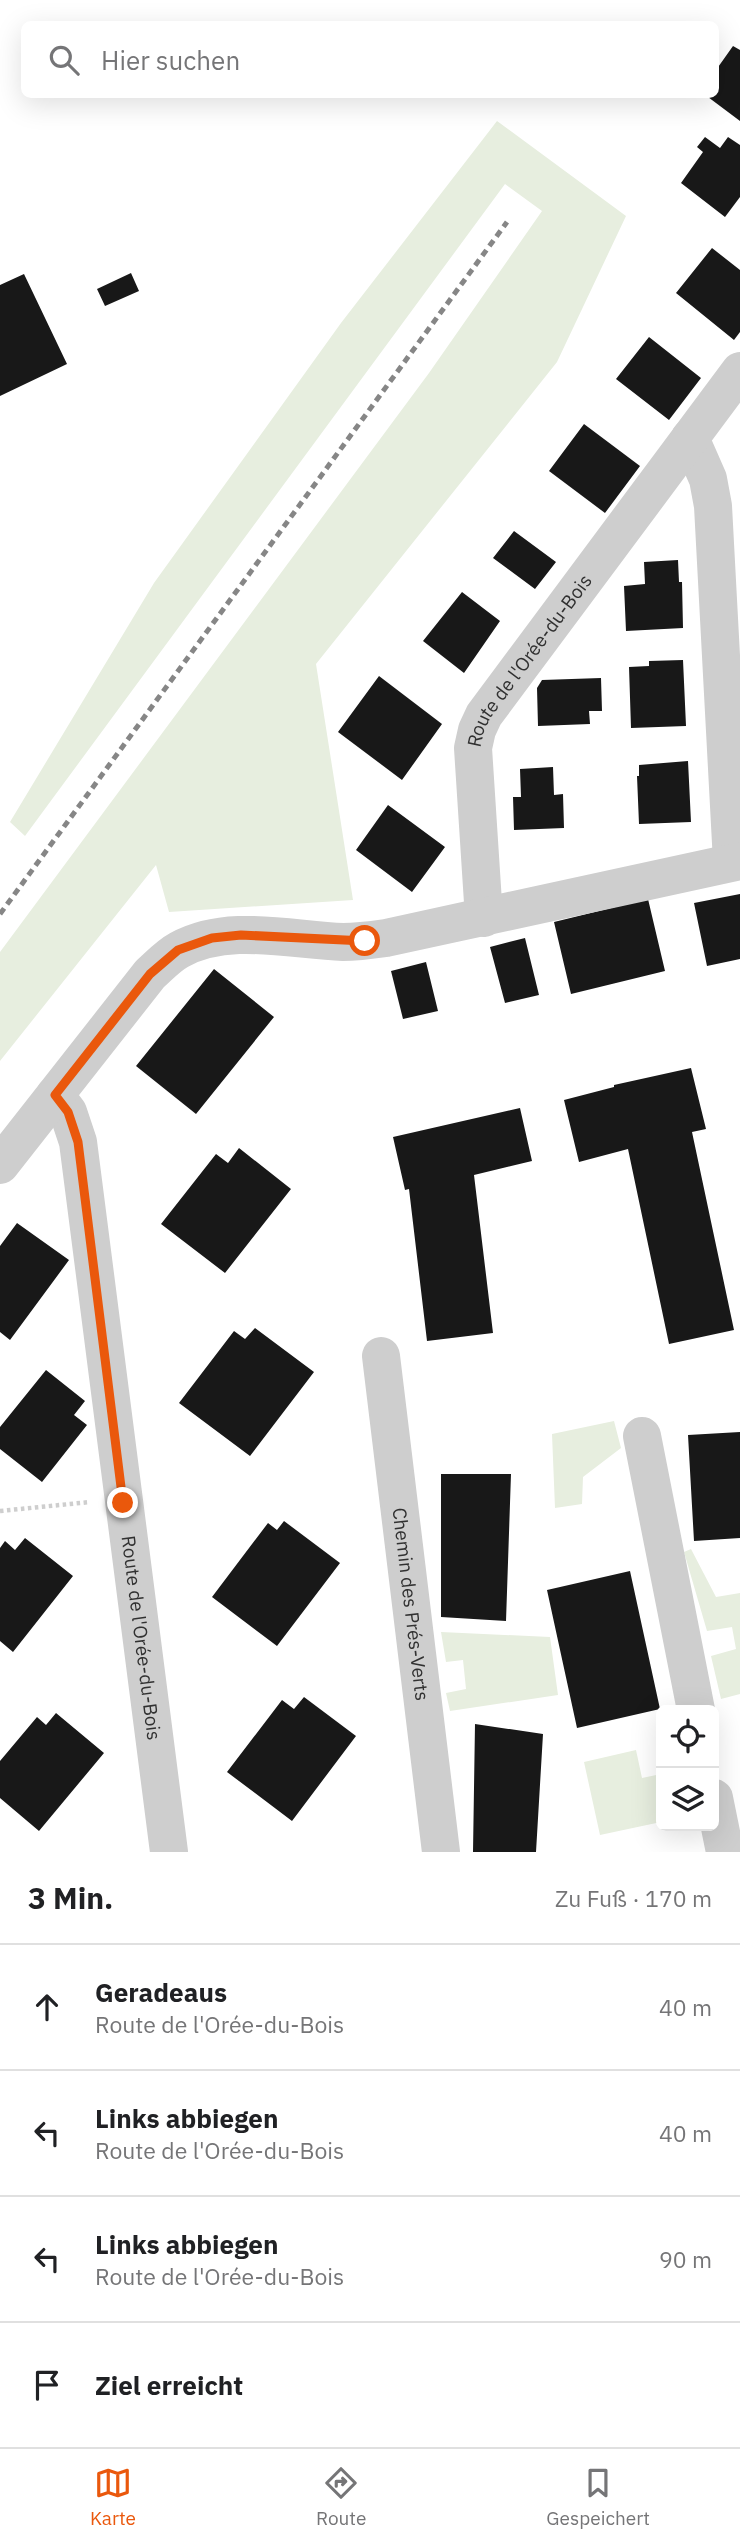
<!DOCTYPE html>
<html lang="de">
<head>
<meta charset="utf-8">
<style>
  :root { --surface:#fff; --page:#f6f6f6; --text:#202124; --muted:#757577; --line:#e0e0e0; --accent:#ea580c }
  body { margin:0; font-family:"IBM Plex Sans",sans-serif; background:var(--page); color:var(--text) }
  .controls { position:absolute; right:21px; bottom:21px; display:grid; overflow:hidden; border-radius:10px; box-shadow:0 7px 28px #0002 }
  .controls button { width:63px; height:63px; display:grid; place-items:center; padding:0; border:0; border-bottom:2px solid var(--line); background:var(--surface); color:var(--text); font:35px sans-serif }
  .stop { position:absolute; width:21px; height:21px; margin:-16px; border:5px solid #ea580c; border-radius:50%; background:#fff }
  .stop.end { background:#ea580c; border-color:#fff; box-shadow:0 2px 7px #0008 }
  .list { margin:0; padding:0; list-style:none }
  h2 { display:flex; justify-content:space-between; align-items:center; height:91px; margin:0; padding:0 28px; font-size:30px }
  h2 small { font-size:23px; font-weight:400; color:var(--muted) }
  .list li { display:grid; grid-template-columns:46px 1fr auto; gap:21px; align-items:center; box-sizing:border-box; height:126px; padding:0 28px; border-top:2px solid var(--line) }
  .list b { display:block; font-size:26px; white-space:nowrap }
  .list p { margin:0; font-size:23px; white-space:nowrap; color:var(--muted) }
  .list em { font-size:23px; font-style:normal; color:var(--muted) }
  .icon { flex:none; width:38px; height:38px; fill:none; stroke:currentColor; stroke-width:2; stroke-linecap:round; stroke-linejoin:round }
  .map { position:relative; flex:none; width:740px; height:1852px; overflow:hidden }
  .search { position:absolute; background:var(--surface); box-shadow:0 7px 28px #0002; left:21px; right:21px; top:21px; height:77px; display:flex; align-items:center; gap:18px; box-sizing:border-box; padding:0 24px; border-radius:10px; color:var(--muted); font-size:26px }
  .sheet { height:595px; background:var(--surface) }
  nav { display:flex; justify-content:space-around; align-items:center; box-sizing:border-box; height:98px; border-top:2px solid var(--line); background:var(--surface); font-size:19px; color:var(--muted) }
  nav a { display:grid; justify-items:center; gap:4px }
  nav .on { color:var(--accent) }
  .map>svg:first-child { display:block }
</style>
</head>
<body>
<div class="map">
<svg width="740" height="1852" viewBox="0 0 740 1852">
  <rect width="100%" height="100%" fill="#fff"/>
  <!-- green -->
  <path fill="#e7eedf" d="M 497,121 L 626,216 L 557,362 L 316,664 L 353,900 L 169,912 L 156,865 L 0,1061 L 0,952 L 429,373 L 542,211 L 505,184 L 25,836 L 10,822 L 154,583 L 341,323 Z
    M 614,1421 L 621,1448 L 583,1477 L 582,1504 L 555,1508 L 552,1434 Z
    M 691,1549 L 716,1597 L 740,1593 L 740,1694 L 721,1699 L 711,1656 L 736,1649 L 732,1627 L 707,1631 L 684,1552 Z
    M 441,1632 L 550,1637 L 558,1695 L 450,1711 L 446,1693 L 466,1689 L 463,1660 L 446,1662 Z
    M 636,1750 L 642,1778 L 661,1774 L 661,1822 L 600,1835 L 584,1762 Z"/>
  <!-- building -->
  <path fill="#181818" d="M 733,46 L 740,50 L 740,121 L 704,94 L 716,94 L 716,70 Z
    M 705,137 L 720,148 L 728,137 L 740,145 L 740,197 L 725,217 L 681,183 L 703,152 L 697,147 Z
    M 712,248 L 740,270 L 740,332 L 734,340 L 676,293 Z
    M 131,273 L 139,291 L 105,306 L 97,289 Z
    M 24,274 L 67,364 L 0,396 L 0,285 Z
    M 649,337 L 701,378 L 669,420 L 616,379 Z
    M 584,424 L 640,466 L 605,513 L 549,471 Z
    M 514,531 L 556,562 L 535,589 L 493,558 Z
    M 678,560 L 679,582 L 682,582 L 683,628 L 626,631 L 624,586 L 645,584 L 644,562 Z
    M 462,592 L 500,621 L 464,673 L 423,641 Z
    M 683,660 L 686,726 L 631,728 L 629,667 L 649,666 L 649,661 Z
    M 379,676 L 442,724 L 402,780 L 338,732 Z
    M 601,678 L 602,711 L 589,711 L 590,724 L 538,726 L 537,688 L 542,680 Z
    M 688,761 L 691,822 L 639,824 L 637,776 L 639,776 L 639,765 Z
    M 553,767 L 554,795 L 563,794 L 564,828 L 514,830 L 513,797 L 521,797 L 520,769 Z
    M 388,805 L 445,847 L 412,892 L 356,850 Z
    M 740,894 L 740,959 L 707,966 L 694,903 Z
    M 648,899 L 665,971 L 571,994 L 554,922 Z
    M 525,938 L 539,995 L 505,1003 L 490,947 Z
    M 426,962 L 438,1011 L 403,1019 L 391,971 Z
    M 214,969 L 274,1017 L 196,1114 L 136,1066 Z
    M 691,1068 L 706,1129 L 692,1132 L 734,1330 L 669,1344 L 628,1149 L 579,1162 L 564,1100 L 614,1087 L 614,1085 Z
    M 520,1108 L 532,1161 L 474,1175 L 493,1333 L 427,1341 L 409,1189 L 405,1190 L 393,1137 Z
    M 239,1148 L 291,1189 L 225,1273 L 161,1224 L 216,1154 L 228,1163 Z
    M 17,1223 L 69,1260 L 10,1340 L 0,1332 L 0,1246 Z
    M 255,1328 L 314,1372 L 250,1456 L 179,1403 L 234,1331 L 245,1339 Z
    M 46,1370 L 85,1401 L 74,1415 L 87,1425 L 42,1482 L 0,1449 L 0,1427 Z
    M 740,1432 L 740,1538 L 694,1541 L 688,1435 Z
    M 441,1474 L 511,1474 L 506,1621 L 441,1617 Z
    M 284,1521 L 340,1563 L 277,1646 L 212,1597 L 268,1523 L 277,1530 Z
    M 25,1538 L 73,1576 L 13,1652 L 0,1641 L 0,1548 L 5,1541 L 15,1550 Z
    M 630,1571 L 660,1709 L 577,1728 L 547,1590 Z
    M 304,1697 L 356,1736 L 292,1821 L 227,1772 L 282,1700 L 294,1709 Z
    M 56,1713 L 104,1753 L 39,1831 L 0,1798 L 0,1761 L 37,1717 L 46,1725 Z
    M 475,1724 L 543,1734 L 536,1852 L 473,1852 Z"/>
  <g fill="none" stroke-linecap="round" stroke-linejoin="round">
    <!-- path -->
    <path stroke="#cecece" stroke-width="4.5" stroke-dasharray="3.5 3.5" stroke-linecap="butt" d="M 0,1511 L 90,1502"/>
    <!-- minor -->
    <g stroke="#cecece" stroke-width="38">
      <path d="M 690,438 L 708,479 L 713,506 L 732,862"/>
      <path id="s1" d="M 484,918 L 473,748 L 477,730 L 484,715 L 740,371"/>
      <path id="s2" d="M 55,1095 L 68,1112 L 78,1142 L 169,1852"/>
      <path d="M 0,1165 L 150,974 C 159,966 168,956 179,950 C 228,923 290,940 343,942 C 358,942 372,940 386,938 L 740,861"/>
      <path id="s3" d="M 381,1356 L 441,1852"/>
      <path d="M 642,1436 L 696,1710"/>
      <path d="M 714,1798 L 725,1852"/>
    </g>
    <!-- rail -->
    <path stroke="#868686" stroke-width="5" stroke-dasharray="7 5" stroke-linecap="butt" d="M 0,914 L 507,222"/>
  </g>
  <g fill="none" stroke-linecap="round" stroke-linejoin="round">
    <!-- route -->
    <path stroke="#ea580c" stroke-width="9" d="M 123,1503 L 78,1142 L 68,1112 L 55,1095 L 150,974 L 178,950 L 212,938 L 241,935 L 365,941"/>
  </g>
  <g text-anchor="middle" stroke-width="7" stroke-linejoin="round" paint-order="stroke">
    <!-- street labels -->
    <g font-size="19" fill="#313131" stroke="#fff">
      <text dy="7" stroke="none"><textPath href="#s1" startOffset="275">Route de l'Orée-du-Bois</textPath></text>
      <text dy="7" stroke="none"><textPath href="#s3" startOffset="250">Chemin des Prés-Verts</textPath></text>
      <text dy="7" stroke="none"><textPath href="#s2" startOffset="553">Route de l'Orée-du-Bois</textPath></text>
    </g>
  </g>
</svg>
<div class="controls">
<button><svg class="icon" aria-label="locate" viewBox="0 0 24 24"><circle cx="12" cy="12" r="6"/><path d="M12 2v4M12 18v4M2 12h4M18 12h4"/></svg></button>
<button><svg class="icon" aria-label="layers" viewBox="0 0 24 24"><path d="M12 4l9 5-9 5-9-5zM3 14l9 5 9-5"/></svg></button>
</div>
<div class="stop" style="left:365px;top:941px"></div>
<div class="stop end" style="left:123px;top:1503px"></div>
<div class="search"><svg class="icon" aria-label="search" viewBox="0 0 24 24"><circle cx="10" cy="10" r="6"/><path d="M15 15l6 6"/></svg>Hier suchen</div>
</div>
<section class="sheet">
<h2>3 Min.<small>Zu Fuß · 170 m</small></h2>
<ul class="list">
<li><svg class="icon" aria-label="ahead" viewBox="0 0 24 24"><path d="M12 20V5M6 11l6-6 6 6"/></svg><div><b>Geradeaus</b><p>Route de l'Orée-du-Bois</p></div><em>40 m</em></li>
<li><svg class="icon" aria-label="left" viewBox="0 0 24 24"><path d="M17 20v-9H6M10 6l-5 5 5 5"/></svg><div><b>Links abbiegen</b><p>Route de l'Orée-du-Bois</p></div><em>40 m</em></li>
<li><svg class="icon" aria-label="left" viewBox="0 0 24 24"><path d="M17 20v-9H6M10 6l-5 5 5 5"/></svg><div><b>Links abbiegen</b><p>Route de l'Orée-du-Bois</p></div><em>90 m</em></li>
<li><svg class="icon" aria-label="arrive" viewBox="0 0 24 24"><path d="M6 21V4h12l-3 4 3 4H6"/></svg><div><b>Ziel erreicht</b></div></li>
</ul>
</section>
<nav>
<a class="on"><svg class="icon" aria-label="map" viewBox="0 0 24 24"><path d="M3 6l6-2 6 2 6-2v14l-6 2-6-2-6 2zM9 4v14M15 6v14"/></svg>Karte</a>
<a><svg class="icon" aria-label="directions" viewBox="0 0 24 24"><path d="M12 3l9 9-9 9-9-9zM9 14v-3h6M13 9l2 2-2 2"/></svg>Route</a>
<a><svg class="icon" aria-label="saved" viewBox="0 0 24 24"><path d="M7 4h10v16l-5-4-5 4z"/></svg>Gespeichert</a>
</nav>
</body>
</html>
